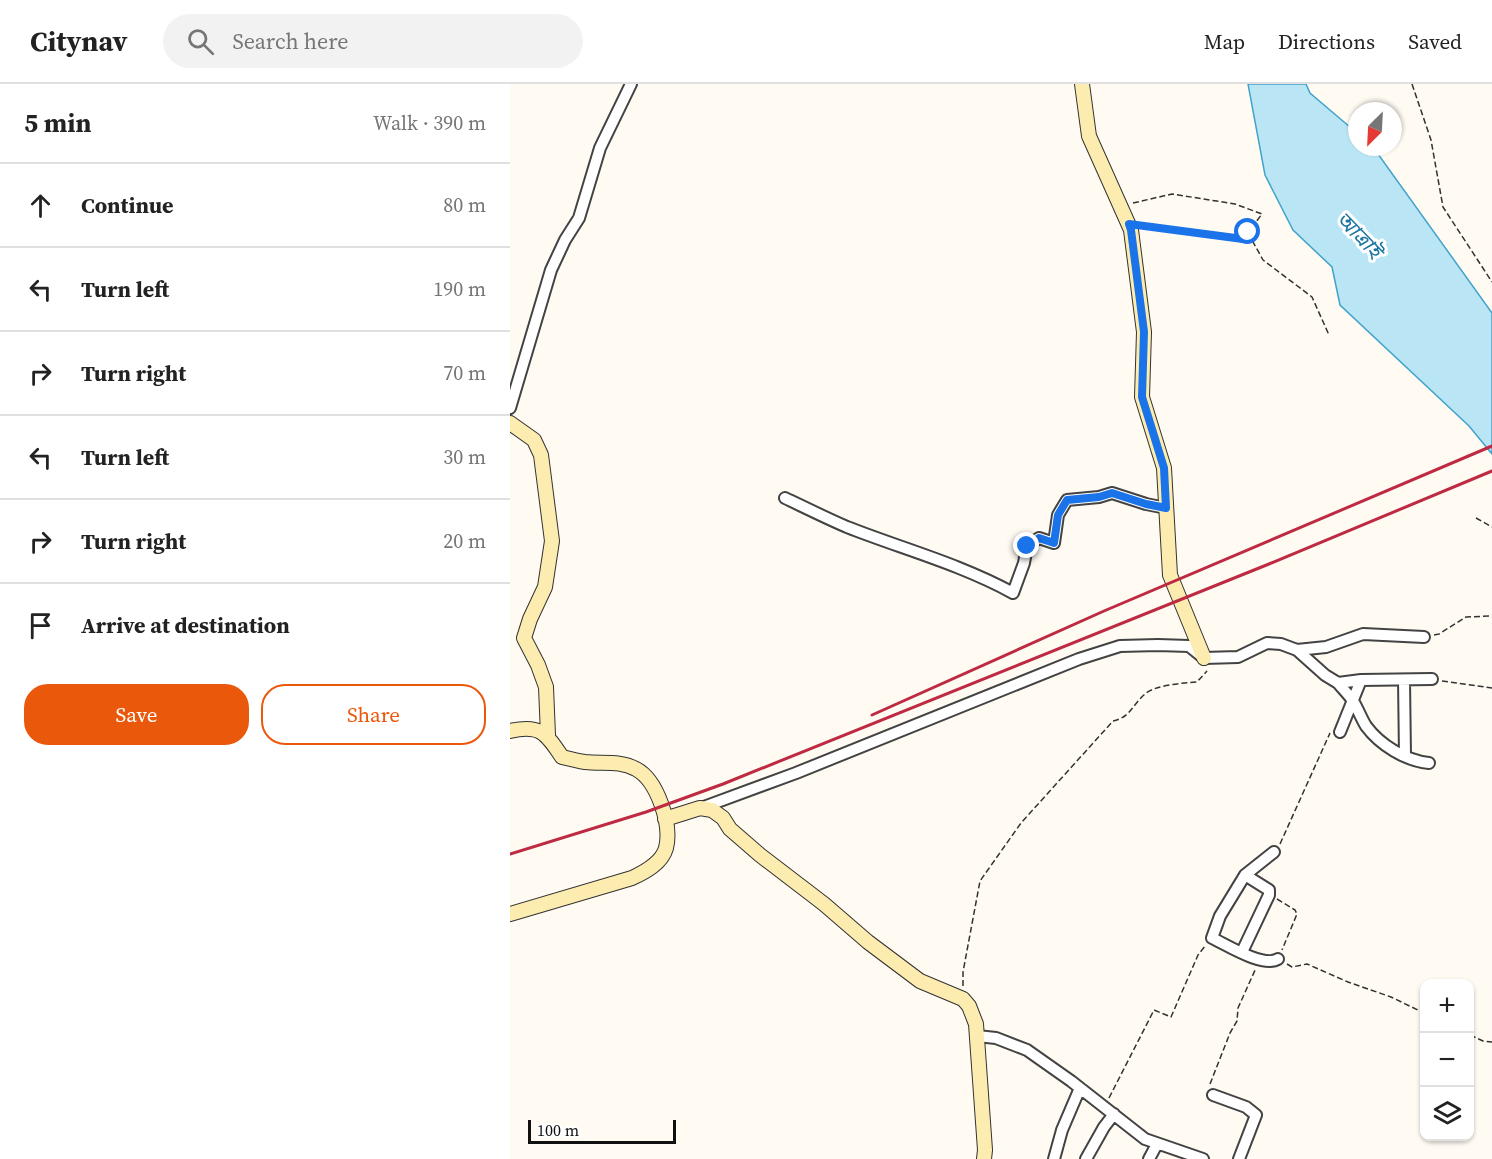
<!DOCTYPE html>
<html lang="en">
<head>
<meta charset="utf-8">
<style>
  :root { --surface:#fff; --page:#f2f2f2; --text:#222; --muted:#767676; --line:#e0e0e0; --accent:#ea580c }
  body { margin:0; font-family:"Source Serif 4","Noto Sans Bengali",serif; background:var(--page); color:var(--text) }
  .controls { position:absolute; right:18px; bottom:18px; display:grid; overflow:hidden; border-radius:12px; box-shadow:0 2px 4px #0004 }
  .controls button { width:54px; height:54px; display:grid; place-items:center; padding:0; border:0; border-bottom:2px solid var(--line); background:var(--surface); color:var(--text); font:30px sans-serif }
  .compass { position:absolute; left:838px; top:18px; width:54px; height:54px; border-radius:50%; background:var(--surface); box-shadow:0 2px 4px #0004; rotate:204deg }
  .scale { position:absolute; left:18px; bottom:15px; width:148px; box-sizing:border-box; padding-left:6px; border:3px solid #101010; border-top:0; font-size:16px; line-height:21px; white-space:nowrap; color:#101010; -webkit-text-stroke:4px #fff; paint-order:stroke }
  .stop { position:absolute; width:18px; height:18px; margin:-14px; border:4px solid #1a73e8; border-radius:50%; background:#fff }
  .stop.end { background:#1a73e8; border-color:#fff; box-shadow:0 2px 6px #0008 }
  .list { margin:0; padding:0; list-style:none }
  h2 { display:flex; justify-content:space-between; align-items:center; height:78px; margin:0; padding:0 24px; font-size:26px }
  h2 small { font-size:20px; font-weight:400; color:var(--muted) }
  .list li { display:grid; grid-template-columns:39px 1fr auto; gap:18px; align-items:center; box-sizing:border-box; height:84px; padding:0 24px; border-top:2px solid var(--line) }
  .list b { display:block; font-size:22px; white-space:nowrap }
  .list em { font-size:20px; font-style:normal; color:var(--muted) }
  .actions { display:flex; gap:12px; padding:18px 24px }
  .actions a { flex:1; padding:14px 0; border:2px solid var(--accent); border-radius:24px; text-align:center; font-size:21px; color:var(--accent) }
  .actions .main { background:var(--accent); color:#fff }
  .icon { flex:none; width:33px; height:33px; fill:none; stroke:currentColor; stroke-width:2; stroke-linecap:round; stroke-linejoin:round }
  .map { position:relative; flex:none; width:982px; height:1075px; overflow:hidden }
  header { display:flex; align-items:center; gap:36px; box-sizing:border-box; height:84px; padding:0 30px; background:var(--surface); border-bottom:2px solid var(--line) }
  header strong { font-size:28px }
  nav { display:flex; gap:33px; margin-inline-start:auto; font-size:21px }
  .search { width:420px; height:54px; background:var(--page); display:flex; align-items:center; gap:15px; box-sizing:border-box; padding:0 21px; border-radius:33px; color:var(--muted); font-size:22px }
  main { display:flex }
  aside { flex:1; background:var(--surface) }
  .map>svg:first-child { display:block }
</style>
</head>
<body>
<header>
<strong>Citynav</strong>
<div class="search"><svg class="icon" aria-label="search" viewBox="0 0 24 24"><circle cx="10" cy="10" r="6"/><path d="M15 15l6 6"/></svg>Search here</div>
<nav><a>Map</a><a>Directions</a><a>Saved</a></nav>
</header>
<main>
<aside>
<h2>5 min<small>Walk · 390 m</small></h2>
<ul class="list">
<li><svg class="icon" aria-label="ahead" viewBox="0 0 24 24"><path d="M12 20V5M6 11l6-6 6 6"/></svg><div><b>Continue</b></div><em>80 m</em></li>
<li><svg class="icon" aria-label="left" viewBox="0 0 24 24"><path d="M17 20v-9H6M10 6l-5 5 5 5"/></svg><div><b>Turn left</b></div><em>190 m</em></li>
<li><svg class="icon" aria-label="right" viewBox="0 0 24 24"><path d="M7 20v-9h11M14 6l5 5-5 5"/></svg><div><b>Turn right</b></div><em>70 m</em></li>
<li><svg class="icon" aria-label="left" viewBox="0 0 24 24"><path d="M17 20v-9H6M10 6l-5 5 5 5"/></svg><div><b>Turn left</b></div><em>30 m</em></li>
<li><svg class="icon" aria-label="right" viewBox="0 0 24 24"><path d="M7 20v-9h11M14 6l5 5-5 5"/></svg><div><b>Turn right</b></div><em>20 m</em></li>
<li><svg class="icon" aria-label="arrive" viewBox="0 0 24 24"><path d="M6 21V4h12l-3 4 3 4H6"/></svg><div><b>Arrive at destination</b></div></li>
</ul>
<div class="actions"><a class="main">Save</a><a>Share</a></div>
</aside>
<div class="map">
<svg width="982" height="1075" viewBox="0 0 982 1075">
  <rect width="100%" height="100%" fill="#fffbf3"/>
  <!-- water -->
  <path fill="#b9e5f5" stroke="#41a3cb" stroke-width="1.5" d="M 738,0 L 796,0 L 800,9 L 847,49 L 847,63 L 863,63 L 982,229 L 982,370 L 959,342 L 830,221 L 822,183 L 783,146 L 755,91 Z"/>
  <g fill="none" stroke-linecap="round" stroke-linejoin="round">
    <!-- street casing -->
    <g stroke="#434343" stroke-width="14">
      <path id="street" d="M 0,324 L 41,186 L 55,156 L 69,134 L 90,64 L 121,0
        M 275,414 C 296,424 316,434 337,443 C 393,465 450,480 503,509 L 514,479 L 517,462 L 529,454 L 544,459 L 548,431 L 557,416 L 589,413 L 602,409 L 636,420 L 656,424
        M 787,566 L 816,563 L 853,550 L 914,553
        M 894,596 L 895,672
        M 828,599 C 833,605 839,611 843,617 C 848,625 851,634 856,642 C 870,661 896,677 919,679
        M 830,648 L 851,596
        M 191,724 L 286,689 L 569,575 L 610,562 L 648,561 L 679,562 L 694,574 L 728,573 L 757,559 L 771,560 L 787,566 L 815,591 L 828,599 L 851,596 L 922,595
        M 764,768 L 735,791 L 710,832 L 702,854 C 717,861 753,884 768,875
        M 732,868 L 759,811 L 759,806 L 735,791
        M 467,952 L 486,954 L 517,966 L 561,997 L 635,1055 L 693,1075
        M 703,1011 L 736,1023 L 746,1031 L 729,1075
        M 544,1075 L 552,1046 L 570,1004
        M 576,1075 L 594,1043 L 604,1030
        M 639,1075 L 647,1060"/>
    </g>
    <!-- secondary casing -->
    <g stroke="#323232" stroke-width="16">
      <path id="secondary" d="M 572,0 L 579,52 L 621,146 L 634,248 L 632,313 L 654,384 L 660,491 L 694,574
        M 0,339 L 24,356 L 31,371 L 42,457 L 35,503 L 20,535 L 14,554 L 28,581 L 36,603 L 38,651
        M 0,647 C 30,640 36,649 52,673 C 60,675 68,677 75,678 C 92,680 110,676 126,685 C 147,696 162,740 156,764 C 152,779 135,788 122,794 L 0,830
        M 155,735 L 190,724 L 202,726 L 213,734 L 220,745 L 250,771 L 314,820 L 358,858 L 410,897 L 453,915 L 459,922 L 466,940 L 475,1066 L 474,1075"/>
    </g>
    <!-- path -->
    <path stroke="#323232" stroke-width="1.5" stroke-dasharray="6 3" stroke-linecap="butt" d="M 902,0 L 921,56 L 933,123 L 982,198
      M 623,119 L 662,110 L 725,120 L 752,130 L 733,155 L 632,142
      M 738,149 L 753,176 L 802,213 L 819,251
      M 966,434 L 982,443
      M 924,551 L 929,550 L 956,533 L 982,532
      M 932,597 L 982,604
      M 770,760 L 820,649
      M 767,815 L 785,826 L 787,830 L 772,866
      M 777,880 L 782,883 L 797,880 L 838,898 L 881,913 L 914,929
      M 453,902 L 453,888 L 470,797 L 511,739 L 603,637 C 621,633 622,621 635,610 C 645,601 673,599 687,598 L 697,587
      M 960,951 L 973,957 L 982,958
      M 700,1000 L 720,949 L 727,937 L 728,924 L 746,884
      M 599,1014 L 644,926 L 661,933 L 688,871 L 696,861"/>
    <!-- street -->
    <use href="#street" stroke="#fff" stroke-width="10"/>
    <!-- secondary -->
    <use href="#secondary" stroke="#fdecb0" stroke-width="14"/>
    <!-- rail -->
    <path stroke="#be2a41" stroke-width="3" d="M 362,631 L 594,527 L 982,362
      M 0,770 L 136,728 L 213,700 L 759,480 L 982,387"/>
  </g>
  <g fill="none" stroke-linecap="round" stroke-linejoin="round">
    <!-- route -->
    <path stroke="#1a73e8" stroke-width="8" d="M 517,462 L 529,454 L 544,459 L 548,431 L 557,416 L 589,413 L 602,409 L 636,420 L 656,424 L 654,384 L 632,313 L 634,248 L 621,146 L 619,140 L 733,155 L 738,148"/>
  </g>
  <g text-anchor="middle" stroke-width="6" stroke-linejoin="round" paint-order="stroke">
    <!-- water labels -->
    <g font-size="21" font-style="italic" fill="#1b75a1" stroke="#fff">
      <text transform="translate(849 151) rotate(46)" y="7">আত্রাই</text>
    </g>
  </g>
</svg>
<div class="controls">
<button>+</button>
<button>−</button>
<button><svg class="icon" aria-label="layers" viewBox="0 0 24 24"><path d="M12 4l9 5-9 5-9-5zM3 14l9 5 9-5"/></svg></button>
</div>
<svg class="compass" viewBox="-18 -18 36 36"><path d="M0-13l5 13h-10z" fill="#e53935"/><path d="M0 13l5-13h-10z" fill="#767676"/></svg>
<div class="scale">100 m</div>
<div class="stop" style="left:738px;top:148px"></div>
<div class="stop end" style="left:517px;top:462px"></div>
</div>
</main>
</body>
</html>
